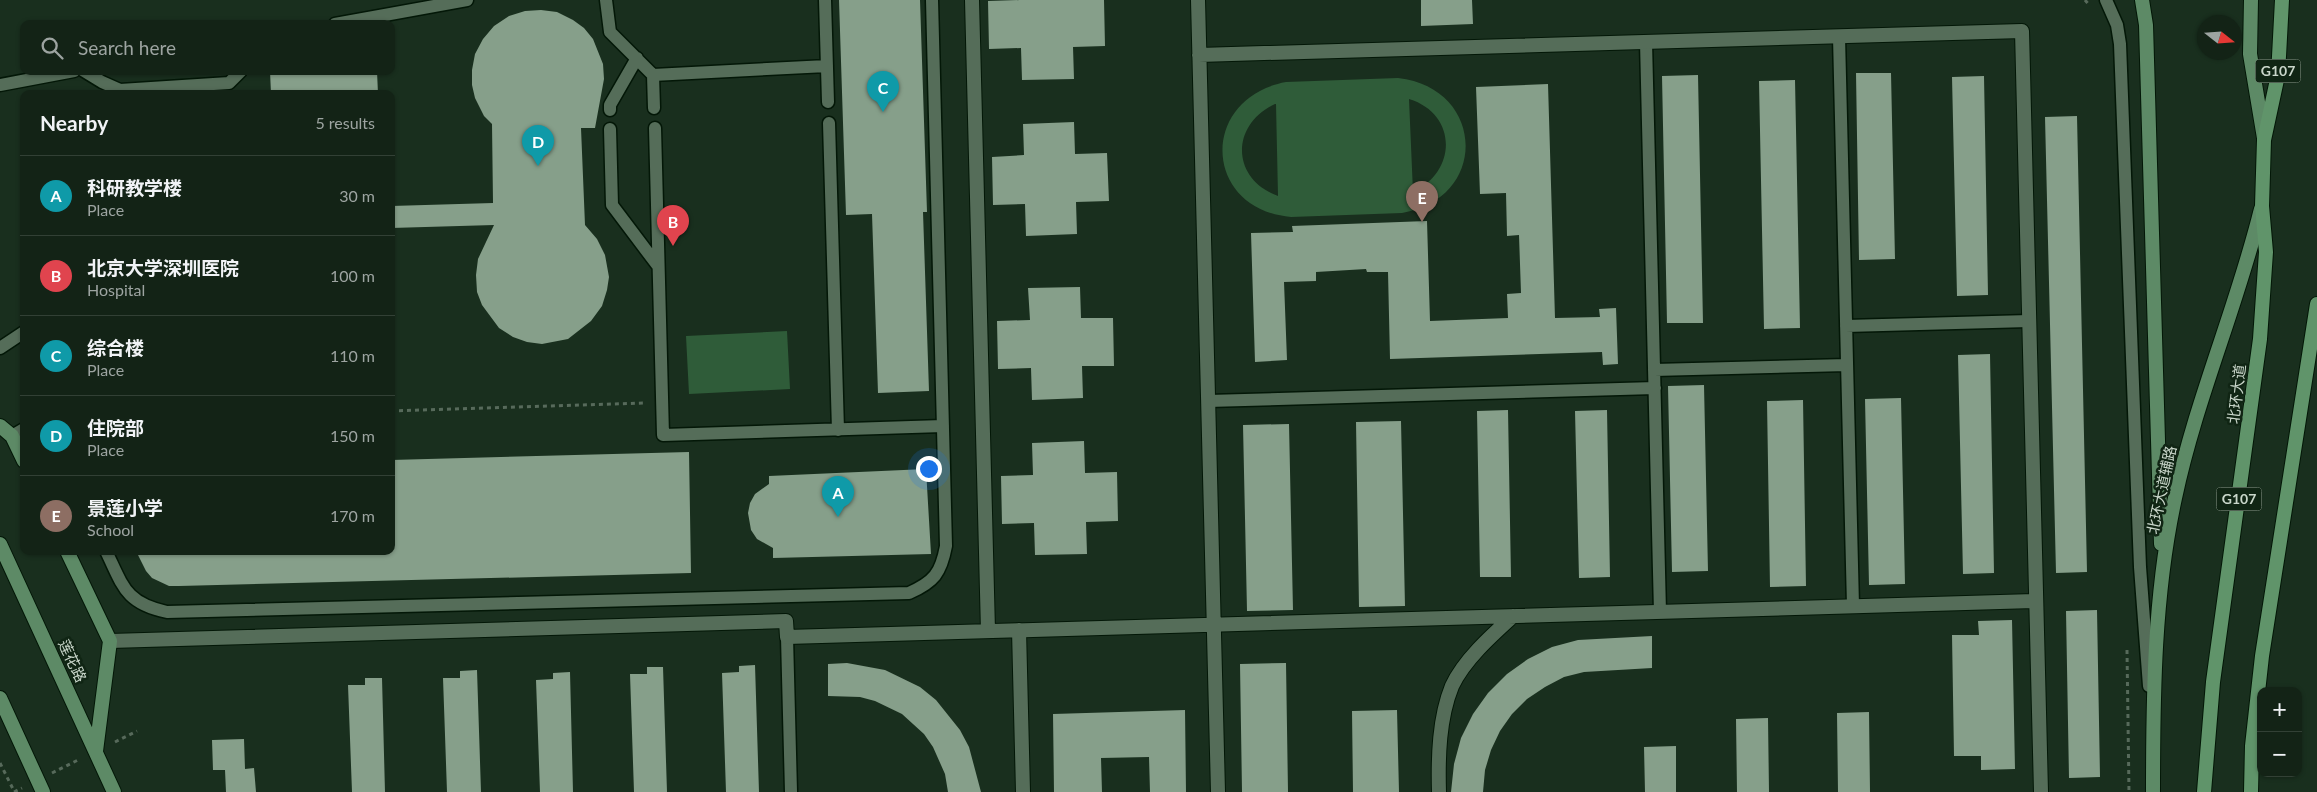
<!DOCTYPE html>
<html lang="en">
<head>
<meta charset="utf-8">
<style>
  :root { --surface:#132316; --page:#202f23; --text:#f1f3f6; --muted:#9da4a1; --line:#324035; --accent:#f589ef }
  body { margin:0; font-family:Lato,"Noto Sans SC",sans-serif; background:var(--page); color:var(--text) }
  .controls { position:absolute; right:15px; bottom:15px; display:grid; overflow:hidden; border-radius:10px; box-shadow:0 1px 4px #0004 }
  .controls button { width:45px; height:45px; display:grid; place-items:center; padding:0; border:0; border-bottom:1px solid var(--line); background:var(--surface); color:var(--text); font:25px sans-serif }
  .compass { position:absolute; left:2197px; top:15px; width:45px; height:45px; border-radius:50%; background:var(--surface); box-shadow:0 1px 4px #0004; rotate:107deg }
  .you { position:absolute; left:928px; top:468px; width:18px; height:18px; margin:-12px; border:4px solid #fff; border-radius:50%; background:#1a73e8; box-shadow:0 0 0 8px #1a73e833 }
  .badge { display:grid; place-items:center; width:32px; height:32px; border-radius:50%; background:var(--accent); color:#fff; font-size:16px; font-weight:700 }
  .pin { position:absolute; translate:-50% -41px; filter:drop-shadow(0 1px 2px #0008) }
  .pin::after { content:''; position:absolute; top:26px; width:18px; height:15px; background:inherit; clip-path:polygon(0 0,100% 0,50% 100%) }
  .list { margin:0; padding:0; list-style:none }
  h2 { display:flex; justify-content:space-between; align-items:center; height:65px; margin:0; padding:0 20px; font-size:21px }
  h2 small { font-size:16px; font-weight:400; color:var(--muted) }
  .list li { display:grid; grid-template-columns:32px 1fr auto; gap:15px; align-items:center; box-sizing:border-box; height:80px; padding:0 20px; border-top:1px solid var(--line) }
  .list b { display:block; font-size:19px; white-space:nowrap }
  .list p { margin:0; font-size:16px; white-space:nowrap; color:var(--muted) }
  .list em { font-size:16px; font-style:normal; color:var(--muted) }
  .icon { flex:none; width:28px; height:28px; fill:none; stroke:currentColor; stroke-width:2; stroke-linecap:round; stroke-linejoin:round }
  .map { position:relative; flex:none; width:2317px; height:792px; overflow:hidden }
  .search { position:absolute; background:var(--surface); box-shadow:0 1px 4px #0004; left:20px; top:20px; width:375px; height:55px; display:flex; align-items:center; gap:12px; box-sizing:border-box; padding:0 18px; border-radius:10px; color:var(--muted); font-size:19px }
  .panel { position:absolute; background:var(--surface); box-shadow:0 1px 4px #0004; left:20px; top:90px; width:375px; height:465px; border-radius:10px }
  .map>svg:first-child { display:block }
</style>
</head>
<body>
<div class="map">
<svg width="2317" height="792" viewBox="0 0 2317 792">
  <rect width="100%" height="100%" fill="#192f1e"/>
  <!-- green -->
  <path fill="#2f5c39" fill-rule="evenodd" d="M 1398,78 C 1486,88 1489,199 1402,213 L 1291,217 C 1202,209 1199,98 1286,82 ZM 1409,99 C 1458,114 1457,172 1413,192 ZM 1275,104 L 1276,104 L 1278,196 C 1231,179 1230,125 1275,104 Z
    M 787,331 L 790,389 L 689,394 L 686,336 Z"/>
  <!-- building -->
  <path fill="#869f8a" d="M 839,0 L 920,0 L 927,212 L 923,212 L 929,391 L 878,393 L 872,214 L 846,215 Z
    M 1020,0 L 1104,0 L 1105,46 L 1073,47 L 1074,79 L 1022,80 L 1021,48 L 989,49 L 988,1 Z
    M 1421,0 L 1472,0 L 1473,24 L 1421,26 Z
    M 541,10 L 557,12 L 573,20 L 584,28 L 593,39 L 603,64 L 604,79 L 595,128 L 581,128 L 585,225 L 597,239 L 605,255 L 609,277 L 607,290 L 602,306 L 591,321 L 568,339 L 542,344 L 527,342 L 513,337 L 499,328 L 482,305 L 477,292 L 476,275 L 478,259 L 494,225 L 391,228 L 391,206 L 493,203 L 492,124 L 484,116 L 475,98 L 472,85 L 472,70 L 475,54 L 483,39 L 494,26 L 509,16 L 525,11 Z
    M 270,71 L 300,71 L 301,73 L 377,71 L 378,94 L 271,94 Z
    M 1856,73 L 1891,73 L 1895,259 L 1859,260 Z
    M 1698,75 L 1703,323 L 1667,323 L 1662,76 Z
    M 1984,76 L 1988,295 L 1957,296 L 1952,77 Z
    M 1795,80 L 1800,328 L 1764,329 L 1759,81 Z
    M 1548,84 L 1555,318 L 1600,317 L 1599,309 L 1616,308 L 1618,364 L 1603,365 L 1602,352 L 1390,359 L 1388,272 L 1367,272 L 1366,269 L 1316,272 L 1316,281 L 1284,282 L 1287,360 L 1255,362 L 1251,233 L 1293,232 L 1292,226 L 1427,221 L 1430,321 L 1508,318 L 1507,294 L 1521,293 L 1519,235 L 1507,236 L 1506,193 L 1480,194 L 1476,87 Z
    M 2077,116 L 2087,572 L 2056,573 L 2045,117 Z
    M 1074,122 L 1075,154 L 1107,153 L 1109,201 L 1076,202 L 1077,234 L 1026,236 L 1025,204 L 993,205 L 992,157 L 1024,155 L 1023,124 Z
    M 1080,287 L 1081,318 L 1113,318 L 1114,366 L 1082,366 L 1083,398 L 1032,400 L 1031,368 L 998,369 L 997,321 L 1030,320 L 1028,288 Z
    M 1990,354 L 1994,573 L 1963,574 L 1958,355 Z
    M 1704,385 L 1708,571 L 1672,572 L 1668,386 Z
    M 1901,398 L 1905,584 L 1869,585 L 1865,399 Z
    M 1803,400 L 1806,586 L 1770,587 L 1767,401 Z
    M 1508,410 L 1511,577 L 1480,577 L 1477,411 Z
    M 1607,410 L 1610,577 L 1579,578 L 1575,411 Z
    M 1401,421 L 1405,606 L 1359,607 L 1356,422 Z
    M 1289,424 L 1293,610 L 1247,611 L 1243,425 Z
    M 1084,441 L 1085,473 L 1117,472 L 1118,521 L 1086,522 L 1087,554 L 1035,555 L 1034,523 L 1002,524 L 1001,476 L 1033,475 L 1032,443 Z
    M 689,452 L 691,573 L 179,586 L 169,586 L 152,578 L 146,571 L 136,551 L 391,551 L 391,460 Z
    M 926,469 L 931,554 L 773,558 L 773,548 L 757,539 L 751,530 L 748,513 L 750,503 L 755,494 L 769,484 L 769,476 Z
    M 2097,610 L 2100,777 L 2069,778 L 2066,611 Z
    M 2012,620 L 2015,769 L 1981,770 L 1981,756 L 1954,756 L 1952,635 L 1979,635 L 1978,621 Z
    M 1652,636 L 1652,668 L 1584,672 L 1564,677 L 1545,687 L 1527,699 L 1512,714 L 1500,731 L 1491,750 L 1485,770 L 1483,792 L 1451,792 L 1454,764 L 1461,738 L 1473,714 L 1488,693 L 1507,674 L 1528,659 L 1552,647 L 1578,640 Z
    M 847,663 L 885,670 L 920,687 L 936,700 L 960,730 L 969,747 L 981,792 L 948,792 L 945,774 L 933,747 L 924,734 L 902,714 L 875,701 L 860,697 L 828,696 L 828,664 Z
    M 1286,663 L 1288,792 L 1242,792 L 1240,664 Z
    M 755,665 L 759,792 L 726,792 L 722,673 L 739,672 L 739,666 Z
    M 647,667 L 663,667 L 667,792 L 634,792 L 630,674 L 647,674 Z
    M 477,670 L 481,792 L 447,792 L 443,678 L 460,678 L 460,671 Z
    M 570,672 L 573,792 L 540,792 L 536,680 L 553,679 L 553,673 Z
    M 365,678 L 382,678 L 385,792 L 352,792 L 348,685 L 365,685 Z
    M 1185,710 L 1186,792 L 1150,792 L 1149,757 L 1101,758 L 1102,792 L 1054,792 L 1053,714 Z
    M 1397,710 L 1399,792 L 1353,792 L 1352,711 Z
    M 1869,712 L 1870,792 L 1838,792 L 1837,713 Z
    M 1768,718 L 1769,792 L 1737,792 L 1736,719 Z
    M 244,739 L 245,769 L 254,768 L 256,792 L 226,792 L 225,770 L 213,770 L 212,740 Z
    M 1676,746 L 1676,792 L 1645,792 L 1644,747 Z"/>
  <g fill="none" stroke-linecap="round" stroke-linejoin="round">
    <!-- service casing -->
    <g stroke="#031707" stroke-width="15">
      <path id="service" d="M 606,0 L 610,32 L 653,75 L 827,66
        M 825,0 L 828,102
        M 2106,0 L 2117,25 L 2120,44 L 2140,567 L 2149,686
        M 335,24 L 467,0
        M 1839,37 L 1853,606
        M 1646,42 L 1660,612
        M 84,71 L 102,82 L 120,90 L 229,83 L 241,71
        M 653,75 L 654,108
        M 0,85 L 74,71
        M 610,110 L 610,105 L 637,58
        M 829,123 L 838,430
        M 655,128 L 663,435 L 943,426
        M 610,129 L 612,205 L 658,266
        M 1846,326 L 2029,321
        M 0,348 L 24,332
        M 1654,370 L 1847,365
        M 1208,401 L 1655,388
        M 12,436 L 24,429
        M 106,551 C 123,586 125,603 167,612 L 909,593 C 934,582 941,573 946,546 L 932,0
        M 787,637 L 791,792"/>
    </g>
    <!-- minor casing -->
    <g stroke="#031707" stroke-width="16">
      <path id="minor" d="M 972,0 L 988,631
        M 1198,0 L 1218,792
        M 1199,55 L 2022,31 L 2041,792
        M 1019,630 L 1023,792
        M 110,641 L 786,621 L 787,637 L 2036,601
        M 1439,792 C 1438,757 1439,718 1452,686 C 1464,660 1492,635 1513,616"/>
    </g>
    <!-- primary casing -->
    <g stroke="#031707" stroke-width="16">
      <path id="primary" d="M 2142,0 L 2146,25 L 2161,544
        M 2251,0 L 2250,54 L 2264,138
        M 0,426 L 12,436 L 24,461
        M 0,544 L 114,792
        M 67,551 L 110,641 L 96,751
        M 0,698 L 43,792
        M 2153,792 C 2153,695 2154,594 2175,498 C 2196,399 2237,307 2261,209"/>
    </g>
    <!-- trunk casing -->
    <g stroke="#031707" stroke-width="16">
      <path id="trunk" d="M 2204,792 L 2213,682 L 2260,339 L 2266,252 L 2262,206 L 2264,140 L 2278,75 L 2282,0
        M 2251,792 L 2252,746 L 2262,656 L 2317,304"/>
    </g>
    <!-- path -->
    <path stroke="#576a5b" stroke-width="3" stroke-dasharray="4 4" stroke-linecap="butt" d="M 2085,0 L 2090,6
      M 391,411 L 646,403
      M 2127,650 L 2129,792
      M 115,742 L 137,731
      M 0,763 L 14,791
      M 52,773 L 80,759
      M 14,792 L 22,788"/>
    <!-- service -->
    <use href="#service" stroke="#556d59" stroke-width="12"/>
    <!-- minor -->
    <use href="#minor" stroke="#556d59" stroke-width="14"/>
    <!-- primary -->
    <use href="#primary" stroke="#5d8a66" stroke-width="14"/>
    <!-- trunk -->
    <use href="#trunk" stroke="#60946a" stroke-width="14"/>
  </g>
  <g text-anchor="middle" stroke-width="5" stroke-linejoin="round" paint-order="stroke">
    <!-- shield labels -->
    <g fill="#102514" stroke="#92a193" stroke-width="1">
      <rect x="2255.5" y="59.5" width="45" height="23" rx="4"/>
      <rect x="2216.5" y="487.5" width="45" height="23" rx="4"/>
    </g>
    <g font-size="14" font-weight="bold" fill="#c9d6ca">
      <text x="2278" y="76">G107</text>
      <text x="2239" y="504">G107</text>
    </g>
    <!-- street labels -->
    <g font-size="15" fill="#c9d6ca" stroke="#102514">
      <text transform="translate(2237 394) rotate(-83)" y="5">北环大道</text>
      <text transform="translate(2162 490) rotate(-78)" y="5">北环大道辅路</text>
      <text transform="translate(72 661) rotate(65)" y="5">莲花路</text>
    </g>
  </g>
</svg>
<div class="controls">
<button>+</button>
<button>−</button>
</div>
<svg class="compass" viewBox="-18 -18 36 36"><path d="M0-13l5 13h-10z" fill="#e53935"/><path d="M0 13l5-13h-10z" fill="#9da4a1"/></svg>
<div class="you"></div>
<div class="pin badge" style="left:838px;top:517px;background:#0f9aa8">A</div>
<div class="pin badge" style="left:673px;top:246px;background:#e0444e">B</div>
<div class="pin badge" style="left:883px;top:112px;background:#0f9aa8">C</div>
<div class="pin badge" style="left:538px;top:166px;background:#0f9aa8">D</div>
<div class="pin badge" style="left:1422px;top:222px;background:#8d6e63">E</div>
<div class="search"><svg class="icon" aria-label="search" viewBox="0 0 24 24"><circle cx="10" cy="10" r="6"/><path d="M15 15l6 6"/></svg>Search here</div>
<section class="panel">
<h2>Nearby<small>5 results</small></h2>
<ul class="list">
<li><span class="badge" style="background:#0f9aa8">A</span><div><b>科研教学楼</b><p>Place</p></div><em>30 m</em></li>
<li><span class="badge" style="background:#e0444e">B</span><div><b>北京大学深圳医院</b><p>Hospital</p></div><em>100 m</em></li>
<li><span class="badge" style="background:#0f9aa8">C</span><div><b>综合楼</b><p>Place</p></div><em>110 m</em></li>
<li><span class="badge" style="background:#0f9aa8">D</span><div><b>住院部</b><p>Place</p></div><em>150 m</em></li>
<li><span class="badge" style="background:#8d6e63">E</span><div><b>景莲小学</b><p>School</p></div><em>170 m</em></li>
</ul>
</section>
</div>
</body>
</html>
